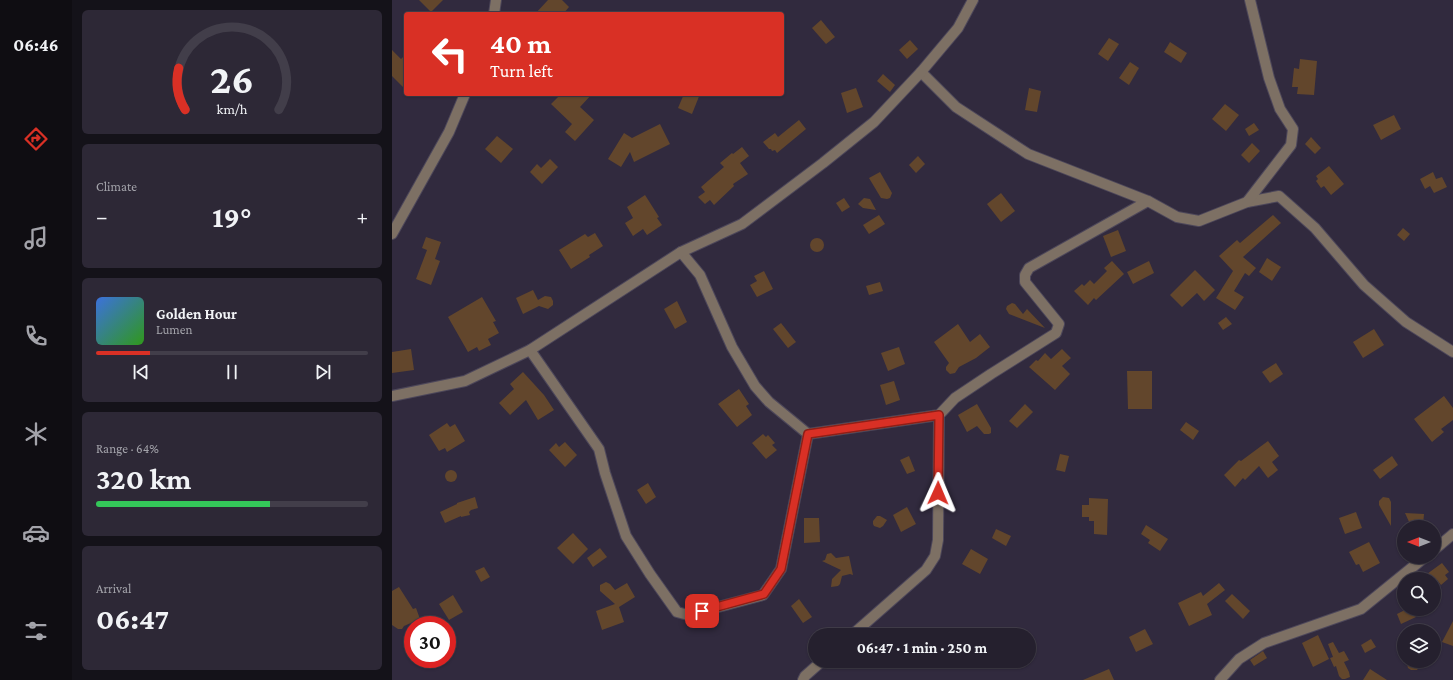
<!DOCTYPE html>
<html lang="en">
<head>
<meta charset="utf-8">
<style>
	body { margin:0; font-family:"Crimson Pro",serif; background:#2d2836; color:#f1f3f6; height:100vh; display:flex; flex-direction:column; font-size:15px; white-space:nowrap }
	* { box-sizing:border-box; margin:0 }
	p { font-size:13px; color:#a3a3aa }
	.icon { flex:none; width:22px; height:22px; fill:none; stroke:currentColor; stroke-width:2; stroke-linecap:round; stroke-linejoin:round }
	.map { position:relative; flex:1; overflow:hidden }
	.sheet { display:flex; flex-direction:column; gap:10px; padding:10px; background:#141219; width:320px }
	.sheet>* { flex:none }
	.banner { position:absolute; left:12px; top:12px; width:380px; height:84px; border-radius:4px; box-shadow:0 1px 3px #0004,0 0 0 1px #423e4a; background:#d93025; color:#fff; overflow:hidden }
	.needle { width:26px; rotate:270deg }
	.tools { position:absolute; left:1005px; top:520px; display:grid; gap:8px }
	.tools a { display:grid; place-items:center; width:44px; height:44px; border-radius:50%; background:#25202e; box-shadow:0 1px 3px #0004,0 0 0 1px #423e4a; font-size:20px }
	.speed { position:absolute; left:12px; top:616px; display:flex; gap:8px; font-size:20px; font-weight:700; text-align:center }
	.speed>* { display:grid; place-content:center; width:52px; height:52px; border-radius:50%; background:#25202e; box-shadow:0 1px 3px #0004,0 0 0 1px #423e4a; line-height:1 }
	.speed .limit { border:6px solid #d22; background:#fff; color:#111 }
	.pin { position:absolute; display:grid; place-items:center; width:34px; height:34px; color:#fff; margin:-17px; border-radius:8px; box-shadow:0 2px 6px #0006 }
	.me { position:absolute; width:44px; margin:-22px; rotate:1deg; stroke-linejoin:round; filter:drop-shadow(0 0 3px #0008) }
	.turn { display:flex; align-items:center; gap:14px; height:84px; padding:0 20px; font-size:18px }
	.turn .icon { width:52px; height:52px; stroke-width:2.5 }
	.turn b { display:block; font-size:28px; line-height:34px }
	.big { font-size:30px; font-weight:700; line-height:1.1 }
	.sheet .tile { flex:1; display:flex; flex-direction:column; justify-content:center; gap:6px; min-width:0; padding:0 14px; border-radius:6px; background:#2d2836 }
	.sheet .dial { align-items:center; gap:0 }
	.dial svg { height:104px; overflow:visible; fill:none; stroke:#423e4a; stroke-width:7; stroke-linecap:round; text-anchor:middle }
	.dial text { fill:#f1f3f6; stroke:none }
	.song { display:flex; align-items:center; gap:12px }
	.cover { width:48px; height:48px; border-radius:6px; background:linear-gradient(135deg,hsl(220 70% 55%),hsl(110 70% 35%)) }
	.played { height:4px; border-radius:2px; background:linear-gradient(90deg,#d93025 20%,#423e4a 20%) }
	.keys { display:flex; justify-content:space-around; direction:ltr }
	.heat { display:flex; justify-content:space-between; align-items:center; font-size:22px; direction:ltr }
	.charge { height:6px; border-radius:3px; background:linear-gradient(90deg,#34c759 64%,#423e4a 0) }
	.trip { position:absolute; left:416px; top:628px; width:228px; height:40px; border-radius:20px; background:#25202e; box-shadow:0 1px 3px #0004,0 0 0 1px #423e4a; font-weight:700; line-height:40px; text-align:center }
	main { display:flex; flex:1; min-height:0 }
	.dock { display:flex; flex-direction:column; width:72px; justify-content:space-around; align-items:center; background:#0f0d12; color:#a3a3aa }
	.dock .icon { width:28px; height:28px }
	.dock .active { color:#d93025 }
	.dock b { font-size:18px; color:#f1f3f6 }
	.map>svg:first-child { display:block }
	.building { fill:#62462c }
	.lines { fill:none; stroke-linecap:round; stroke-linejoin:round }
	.minor-casing { stroke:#4d475a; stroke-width:12 }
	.minor { stroke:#7d7064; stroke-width:10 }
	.route-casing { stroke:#8d1f18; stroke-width:10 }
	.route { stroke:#d93025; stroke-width:7 }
</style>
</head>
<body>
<main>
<nav class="dock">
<b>06:46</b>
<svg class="icon active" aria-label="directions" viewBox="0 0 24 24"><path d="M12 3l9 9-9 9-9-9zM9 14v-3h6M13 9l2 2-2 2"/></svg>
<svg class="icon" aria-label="music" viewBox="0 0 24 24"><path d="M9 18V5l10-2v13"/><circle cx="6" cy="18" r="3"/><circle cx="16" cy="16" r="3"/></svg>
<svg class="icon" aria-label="phone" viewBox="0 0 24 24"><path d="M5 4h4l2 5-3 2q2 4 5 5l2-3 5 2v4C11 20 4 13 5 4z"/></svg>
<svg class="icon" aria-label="climate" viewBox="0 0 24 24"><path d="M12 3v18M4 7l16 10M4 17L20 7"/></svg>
<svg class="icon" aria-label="car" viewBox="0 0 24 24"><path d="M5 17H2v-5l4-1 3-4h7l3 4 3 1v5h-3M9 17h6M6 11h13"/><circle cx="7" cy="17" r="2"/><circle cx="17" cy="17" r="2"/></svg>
<svg class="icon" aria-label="filters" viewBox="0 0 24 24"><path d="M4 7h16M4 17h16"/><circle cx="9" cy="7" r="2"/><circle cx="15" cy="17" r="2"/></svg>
</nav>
<section class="sheet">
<div class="tile dial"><svg viewBox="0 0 100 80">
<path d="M14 69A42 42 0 1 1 86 69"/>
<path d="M14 69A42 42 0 0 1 9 37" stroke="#d93025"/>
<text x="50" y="56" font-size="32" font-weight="700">26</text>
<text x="50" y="72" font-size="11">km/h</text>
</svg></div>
<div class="tile"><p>Climate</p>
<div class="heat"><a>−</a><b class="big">19°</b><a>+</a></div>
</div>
<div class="tile">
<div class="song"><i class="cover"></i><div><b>Golden Hour</b><p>Lumen</p></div></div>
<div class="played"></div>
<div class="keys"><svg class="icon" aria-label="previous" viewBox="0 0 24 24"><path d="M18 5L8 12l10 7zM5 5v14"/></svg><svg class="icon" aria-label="pause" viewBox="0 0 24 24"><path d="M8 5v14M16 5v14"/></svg><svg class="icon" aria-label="next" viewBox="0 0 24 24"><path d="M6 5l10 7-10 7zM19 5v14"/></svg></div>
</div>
<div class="tile"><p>Range · 64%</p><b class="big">320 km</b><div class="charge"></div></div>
<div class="tile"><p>Arrival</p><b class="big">06:47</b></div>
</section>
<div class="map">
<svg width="1061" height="680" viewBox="0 0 1061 680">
	<rect width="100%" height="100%" fill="#312a3e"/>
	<!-- building -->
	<g class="building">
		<path d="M27 0H51L39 12Z"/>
		<path d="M156 0H170L177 7 171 14H143Z"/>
		<path d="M429 20 443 37 434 44 420 28Z"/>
		<path d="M717 38 727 44 716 61 706 54Z"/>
		<path d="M518 40 526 49 515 59 507 50Z"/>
		<path d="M778 42 795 53 789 63 772 52Z"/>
		<path d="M0 50 9 59 14 54V90L0 76Z"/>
		<path d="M908 59 925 61 922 95 905 94 906 87H900L902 68 907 69Z"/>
		<path d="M738 62 747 68 737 85 727 78Z"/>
		<path d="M491 74 503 85 498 92 485 81Z"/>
		<path d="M464 88 471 107 455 113 449 93Z"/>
		<path d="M637 88 649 91 645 112 633 110Z"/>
		<path d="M169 94H200L188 107 202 120 183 141 173 132 180 124 159 104Z"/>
		<path d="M292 94H308L300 114 286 108Z"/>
		<path d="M833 104 847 115 834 131 820 119Z"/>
		<path d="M1002 115 1009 129 989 140 981 125Z"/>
		<path d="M407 120 414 129 385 153 383 150 380 151 379 149H377L371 142 383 133 386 137Z"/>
		<path d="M862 123 867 130 857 136 853 129Z"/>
		<path d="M268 124 278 144 242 162 238 152 229 167 216 159 232 133 240 138Z"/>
		<path d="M105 136 121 149 109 163 93 149Z"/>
		<path d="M919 137 929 148 923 154 913 144Z"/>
		<path d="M860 143 868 151 857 163 849 155Z"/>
		<path d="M350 147 357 156 348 163 356 174 341 184 342 186 322 205 318 200 313 204 306 197 313 192 309 187 332 167 328 163 340 153 341 154Z"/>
		<path d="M526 156 533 164 524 173 517 165Z"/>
		<path d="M158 159 166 167 150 184 138 172 145 164 149 168Z"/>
		<path d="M937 166 952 184 939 195 932 186 929 188 924 181 926 179 924 176Z"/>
		<path d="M488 172 500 193 498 198 495 199 489 198 477 178Z"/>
		<path d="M1041 172 1044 179 1050 177 1055 187 1042 193 1038 186 1033 189 1028 179Z"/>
		<path d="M609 193 623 211 609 222 595 204Z"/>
		<path d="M253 195 267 217 265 218 270 225 255 235 251 229 241 236 233 223 241 218 235 207Z"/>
		<path d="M452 198 458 207 450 212 444 203Z"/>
		<path d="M472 198 478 199 484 210 471 208 466 204Z"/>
		<path d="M487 215 493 224 477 234 471 225Z"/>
		<path d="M881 215 889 223 851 257 864 268 857 276 853 273 842 291 852 297 843 310 824 298 841 271 827 256 845 240 848 243Z"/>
		<path d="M1011 228 1018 234 1012 241 1005 235Z"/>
		<path d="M726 230 734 251 719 257 711 236Z"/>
		<path d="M203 233 211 246 197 255 198 257 179 269 167 250 193 234 196 237Z"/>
		<path d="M34 237 49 242 43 259 48 261 39 285 24 279 35 250 30 248Z"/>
		<circle cx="425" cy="245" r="7"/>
		<path d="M875 258 889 267 880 281 867 272Z"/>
		<path d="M720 261 732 274 704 300 702 298 696 305 682 291 690 284 692 286 698 280 702 284 715 271 712 268Z"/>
		<path d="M757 261 762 273 741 284 735 272Z"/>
		<path d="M803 270 823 290 812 301 805 293 790 307 778 295Z"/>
		<path d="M372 271 381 289 365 297 358 285 365 281 362 276Z"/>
		<path d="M488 282 491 291 477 295 474 286Z"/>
		<path d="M141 290 146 300 153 296 159 297 161 301V305L156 309 147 306 131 314 124 298Z"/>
		<path d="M90 297 104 321 101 322 107 333 96 339 99 345 87 351 85 347 76 352 56 317Z"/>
		<path d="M285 301 295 322 283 329 272 309Z"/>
		<path d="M620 303 623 304 631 314 635 309 653 328 617 314 614 309 615 306Z"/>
		<path d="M834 317 840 324 831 330 826 323Z"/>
		<path d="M389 323 404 342 396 348 381 329Z"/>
		<path d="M566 324 578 342 588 334 598 347 584 358 567 367 563 373 558 374 554 370V367L557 363 542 342Z"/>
		<path d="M982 329 992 345 971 358 961 342Z"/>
		<path d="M507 347 513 364 496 371 489 353Z"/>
		<path d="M19 349 22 370 0 373V352Z"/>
		<path d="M670 349 679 358 670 366 678 374 663 390 637 367 644 360 646 361 653 353 659 359Z"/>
		<path d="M884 363 891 374 878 383 870 372Z"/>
		<path d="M735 371H760V409H736Z"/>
		<path d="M131 372 152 395 162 410 146 420 134 400 118 415 107 403 122 389 118 384Z"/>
		<path d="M502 381 508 400 494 405 488 385Z"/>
		<path d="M347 389 357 404 354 406 360 415 345 427 326 404Z"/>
		<path d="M1052 396 1061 408V420L1049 429 1052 432 1040 442 1022 419Z"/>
		<path d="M585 404 599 428V433L597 434H592L585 426 575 432 566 415Z"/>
		<path d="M633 404 641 412 625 428 617 421Z"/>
		<path d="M794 422 807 431 801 440 788 430Z"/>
		<path d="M55 423 58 427 63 424 73 441 55 452 53 448 47 451 37 435Z"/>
		<path d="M371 434 374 437 376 435 383 443 380 445 385 450 374 459 360 443Z"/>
		<path d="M876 441 887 456 880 462 886 470 876 478 867 466 853 480 851 478 843 487 832 475 847 460 849 461Z"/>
		<path d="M173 442 185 455 173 467 157 450 164 443 167 447Z"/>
		<path d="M668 454 677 456 673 472 664 470Z"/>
		<path d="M517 456 523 471 515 474 508 460Z"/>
		<path d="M1000 456 1006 465 988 479 981 470Z"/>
		<circle cx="59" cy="476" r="6"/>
		<path d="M256 483 264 497 254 504 245 490Z"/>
		<path d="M83 497 86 508 79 510 77 512 78 515 69 517V516L53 523 48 512 65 504V503Z"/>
		<path d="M991 497 997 498 999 502V526L987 505V501Z"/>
		<path d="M697 498 716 499 715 535 702 534V521H697V517H690V505H697Z"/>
		<path d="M515 507 524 524 509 532 501 515Z"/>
		<path d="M964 512 970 528 953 534 947 518Z"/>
		<path d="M1013 513 1032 514 1031 525 1018 524Z"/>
		<path d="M485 516H488L495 520 491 526 488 528 482 526 481 524V521Z"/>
		<path d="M412 518H427L428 542 412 543Z"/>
		<path d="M754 525 776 539 768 551 756 543 758 540 749 534Z"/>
		<path d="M604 529 619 536 614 546 600 538Z"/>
		<path d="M181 533 196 549 181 564 165 548Z"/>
		<path d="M977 542 988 563 971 572 967 564 964 565 957 552Z"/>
		<path d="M208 548 215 557 201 567 195 558Z"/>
		<path d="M579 549 596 559 588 574 570 564Z"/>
		<path d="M439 553 444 558 457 556 461 575 458 574 450 576 448 584 446 586 439 587 440 579 449 570 430 561 433 560 435 554Z"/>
		<path d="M1050 563 1057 572 1053 575 1056 579 1049 585 1045 580 1042 582V579H1039L1035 574Z"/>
		<path d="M92 567 98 577 89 582 83 571Z"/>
		<path d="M214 582 218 584 223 590 235 583 243 597 227 607 232 622 210 630 204 611 223 604 208 591V585Z"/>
		<path d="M827 583 833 590 815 604 820 615 797 626 786 603 809 592 811 596Z"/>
		<path d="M7 587 21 609 24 608 28 619 12 626 10 629H6L0 625V591Z"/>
		<path d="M840 594 858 611 851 619 833 601Z"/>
		<path d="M61 595 71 612 57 620 47 604Z"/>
		<path d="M407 599 420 617 411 623 399 606Z"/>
		<path d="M1015 609H1018L1024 617 1009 624 1005 614Z"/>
		<path d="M1061 621V646L1050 642Z"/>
		<path d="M753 629 761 644 744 652 737 637Z"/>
		<path d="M926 635 937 659 921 667 910 643Z"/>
		<path d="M979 639 984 647 973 653 969 645Z"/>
		<path d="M941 642 947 653 952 651 957 660 952 662 957 672 958 677 953 679H950L947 676 944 666 942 667 938 658 941 657 936 644Z"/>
		<path d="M871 651 875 658 862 666 858 660Z"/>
		<path d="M1014 661H1029L1027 667 1025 670H1019L1016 668Z"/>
		<path d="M717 669 722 680H691Z"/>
		<path d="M978 669 995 680H971Z"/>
	</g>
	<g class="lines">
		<defs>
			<g id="minor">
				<path d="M102 14 104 0"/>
				<path d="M529 72 564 107 636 154 756 201 785 217 807 221 855 202 887 196 923 228 972 285 1014 322 1061 352"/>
				<path d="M855 202 899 145 901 129 888 109 877 78 858 0"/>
				<path d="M0 234 57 132 73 94"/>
				<path d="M289 252 308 275 340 347 363 386 377 402 416 434 547 415 563 398 599 374 664 333 667 324 633 282V275L637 268 756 201"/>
				<path d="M138 350 207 449 213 473 234 536 258 574 285 612 296 615 371 595 389 569 416 434"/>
				<path d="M0 396 73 381 138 350 289 252 350 224 431 163 482 122 529 72 566 28 581 0"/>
				<path d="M1042 550 1061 534"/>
				<path d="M460 635 534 570 543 556 546 540 547 415"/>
				<path d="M411 680 413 676 430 661"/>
				<path d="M828 680 847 659 872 643 969 609 1033 557"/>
			</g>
		</defs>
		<!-- minor casing -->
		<use href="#minor" class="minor-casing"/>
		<!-- minor -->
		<use href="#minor" class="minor"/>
	</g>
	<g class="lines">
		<defs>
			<path id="route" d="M310 611 372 594 389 569 416 434 547 415 546 493"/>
		</defs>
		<!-- route casing -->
		<use href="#route" class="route-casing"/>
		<!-- route -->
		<use href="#route" class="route"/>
	</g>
</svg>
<div class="tools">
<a><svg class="needle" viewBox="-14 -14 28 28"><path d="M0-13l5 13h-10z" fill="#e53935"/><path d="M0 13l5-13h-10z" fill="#a3a3aa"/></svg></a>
<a><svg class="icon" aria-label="search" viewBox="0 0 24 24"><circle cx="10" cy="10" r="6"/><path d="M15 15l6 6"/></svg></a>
<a><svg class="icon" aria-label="layers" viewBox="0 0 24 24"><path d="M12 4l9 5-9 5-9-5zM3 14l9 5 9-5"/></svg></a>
</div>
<div class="speed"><div class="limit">30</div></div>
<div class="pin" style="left:310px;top:611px;background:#d93025"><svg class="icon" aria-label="arrive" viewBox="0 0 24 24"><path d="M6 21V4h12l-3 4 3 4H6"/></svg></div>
<svg class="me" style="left:546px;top:493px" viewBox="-20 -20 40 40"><path d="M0-17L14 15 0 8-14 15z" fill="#d93025" stroke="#fff" stroke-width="4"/></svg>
<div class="trip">06:47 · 1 min · 250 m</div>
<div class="banner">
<div class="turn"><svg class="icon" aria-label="left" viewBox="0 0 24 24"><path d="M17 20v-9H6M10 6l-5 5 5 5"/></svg><div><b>40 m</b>Turn left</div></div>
</div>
</div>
</main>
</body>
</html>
